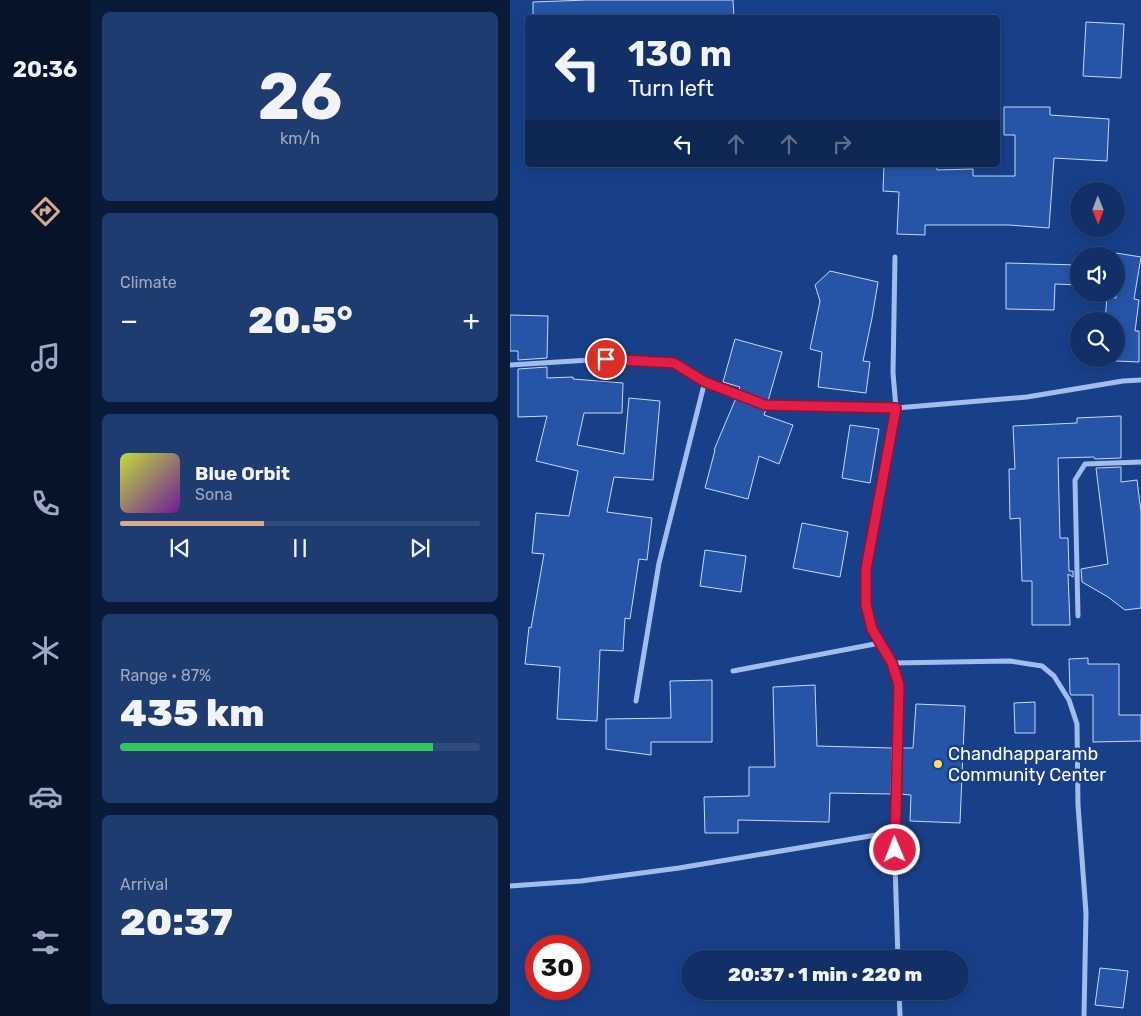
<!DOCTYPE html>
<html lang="en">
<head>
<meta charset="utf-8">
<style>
	body { margin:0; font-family:Rubik,sans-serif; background:#1f3c70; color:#f1f3f6; height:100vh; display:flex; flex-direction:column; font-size:19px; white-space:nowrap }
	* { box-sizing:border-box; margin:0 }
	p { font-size:16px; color:#9ca9c0 }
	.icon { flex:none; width:28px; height:28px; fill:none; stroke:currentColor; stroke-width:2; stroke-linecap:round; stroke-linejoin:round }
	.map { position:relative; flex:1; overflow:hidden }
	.panel { display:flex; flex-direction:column; gap:12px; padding:12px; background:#0a1a39; width:420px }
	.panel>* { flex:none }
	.banner { position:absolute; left:15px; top:15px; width:475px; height:152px; border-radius:5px; box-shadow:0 2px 12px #0003,0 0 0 1px #314b7b; background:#123067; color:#f1f3f6; overflow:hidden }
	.needle { width:32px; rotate:179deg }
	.controls { position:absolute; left:560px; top:182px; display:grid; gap:10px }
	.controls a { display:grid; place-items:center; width:55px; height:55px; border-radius:50%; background:#123067; box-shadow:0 2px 12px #0003,0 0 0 1px #314b7b; font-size:25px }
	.speed { position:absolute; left:15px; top:935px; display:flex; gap:10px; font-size:25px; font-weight:700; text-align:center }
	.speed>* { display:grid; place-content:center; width:65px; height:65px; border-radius:50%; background:#123067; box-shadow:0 2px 12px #0003,0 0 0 1px #314b7b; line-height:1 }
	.speed .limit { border:8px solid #d22; background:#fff; color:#111 }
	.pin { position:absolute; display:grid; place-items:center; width:42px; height:42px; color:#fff; margin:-21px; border:2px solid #fff; border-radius:50%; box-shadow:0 1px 5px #0007 }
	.me { position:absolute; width:55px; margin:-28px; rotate:359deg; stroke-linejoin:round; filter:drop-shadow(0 0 4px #0008) }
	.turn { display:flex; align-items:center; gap:18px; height:105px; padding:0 20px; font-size:22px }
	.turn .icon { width:65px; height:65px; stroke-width:2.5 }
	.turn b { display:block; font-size:35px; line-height:42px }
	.lanes { display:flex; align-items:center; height:48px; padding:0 20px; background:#0003; justify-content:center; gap:25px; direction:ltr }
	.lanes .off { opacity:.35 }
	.big { font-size:38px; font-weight:800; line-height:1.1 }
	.panel .widget { flex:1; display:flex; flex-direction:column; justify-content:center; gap:8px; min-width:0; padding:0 18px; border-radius:8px; background:#1f3c70 }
	.panel .dial { align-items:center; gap:0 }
	.dial b { font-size:65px; line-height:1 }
	.song { display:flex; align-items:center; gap:15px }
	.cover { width:60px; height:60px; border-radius:8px; background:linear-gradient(135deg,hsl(70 70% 55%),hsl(280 70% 35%)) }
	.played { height:5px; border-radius:2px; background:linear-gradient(90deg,#d6ab8b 40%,#314b7b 40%) }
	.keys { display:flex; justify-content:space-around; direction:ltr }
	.heat { display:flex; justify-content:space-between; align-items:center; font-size:28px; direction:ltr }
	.charge { height:8px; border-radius:4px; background:linear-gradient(90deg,#34c759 87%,#314b7b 0) }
	.trip { position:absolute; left:171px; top:950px; width:288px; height:50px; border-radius:25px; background:#123067; box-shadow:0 2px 12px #0003,0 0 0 1px #314b7b; font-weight:800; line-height:50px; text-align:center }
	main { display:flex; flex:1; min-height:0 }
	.dock { display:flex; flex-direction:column; width:90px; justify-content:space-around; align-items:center; background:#071329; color:#9ca9c0 }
	.dock .icon { width:35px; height:35px }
	.dock .on { color:#d6ab8b }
	.dock b { font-size:22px; color:#f1f3f6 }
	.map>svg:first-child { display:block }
	.building { fill:#2655a7; stroke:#c5d9fa }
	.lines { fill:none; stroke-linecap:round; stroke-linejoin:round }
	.street { stroke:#a0bdee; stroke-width:5 }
	.route-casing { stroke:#92132f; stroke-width:12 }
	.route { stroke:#e11d48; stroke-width:9 }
	.poi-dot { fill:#ffdd5c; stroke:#184089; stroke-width:2 }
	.labels { text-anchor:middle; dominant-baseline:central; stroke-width:5; stroke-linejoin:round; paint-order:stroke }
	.poi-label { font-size:18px; fill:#fff; stroke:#184089; text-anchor:start }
</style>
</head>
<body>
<main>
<nav class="dock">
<b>20:36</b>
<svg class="icon on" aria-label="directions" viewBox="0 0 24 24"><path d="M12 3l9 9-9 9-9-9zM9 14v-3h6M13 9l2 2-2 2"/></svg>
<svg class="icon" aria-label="music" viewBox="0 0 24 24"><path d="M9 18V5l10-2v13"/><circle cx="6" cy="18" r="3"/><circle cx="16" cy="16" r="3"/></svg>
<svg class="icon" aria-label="phone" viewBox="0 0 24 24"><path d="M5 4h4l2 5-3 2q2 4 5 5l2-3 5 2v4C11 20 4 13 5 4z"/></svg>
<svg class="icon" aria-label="climate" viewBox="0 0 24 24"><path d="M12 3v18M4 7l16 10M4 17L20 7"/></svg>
<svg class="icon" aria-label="car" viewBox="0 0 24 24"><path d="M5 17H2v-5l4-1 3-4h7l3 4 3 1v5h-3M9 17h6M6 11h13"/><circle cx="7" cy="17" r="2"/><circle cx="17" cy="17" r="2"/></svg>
<svg class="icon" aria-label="filters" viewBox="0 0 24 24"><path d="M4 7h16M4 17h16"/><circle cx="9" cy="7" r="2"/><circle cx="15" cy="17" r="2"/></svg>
</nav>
<section class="panel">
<div class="widget dial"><b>26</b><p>km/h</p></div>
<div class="widget"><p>Climate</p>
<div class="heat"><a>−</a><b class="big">20.5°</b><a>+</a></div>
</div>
<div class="widget">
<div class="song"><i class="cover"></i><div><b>Blue Orbit</b><p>Sona</p></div></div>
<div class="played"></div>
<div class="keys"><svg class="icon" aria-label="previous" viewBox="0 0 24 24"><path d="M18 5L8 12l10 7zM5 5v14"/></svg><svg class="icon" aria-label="pause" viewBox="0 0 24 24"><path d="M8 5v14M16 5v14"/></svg><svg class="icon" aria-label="next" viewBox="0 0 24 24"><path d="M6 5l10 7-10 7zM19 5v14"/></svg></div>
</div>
<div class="widget"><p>Range · 87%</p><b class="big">435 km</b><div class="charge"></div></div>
<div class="widget"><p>Arrival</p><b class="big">20:37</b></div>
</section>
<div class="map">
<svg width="631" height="1016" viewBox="0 0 631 1016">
	<rect width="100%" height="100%" fill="#184089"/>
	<!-- building -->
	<g class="building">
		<path d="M77 0H223L224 18H23V2Z"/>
		<path d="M576 22 614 24 611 78 573 76Z"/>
		<path d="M494 107H540V115L599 119 597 161 544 158 539 228 499 225H415V235L387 234 389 192 373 191 374 165 427 167V170L463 169V176H505V135H494Z"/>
		<path d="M606 253 631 257 624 299 629 300 625 331H629V362L606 361V321H595L597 297 606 298Z"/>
		<path d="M496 263 569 265V285L545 284 544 310 496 309Z"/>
		<path d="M320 271 368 282 362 318 353 361 360 362 356 393 308 387 312 352 300 349 310 301 305 285Z"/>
		<path d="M0 315 38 316 37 358 8 360V351H0Z"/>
		<path d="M225 339 272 352 258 401 229 390 230 387 213 382Z"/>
		<path d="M37 367V378L63 377V379L113 383 112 413H74L67 445 114 454 119 398 150 401 143 480 104 477 97 512 142 518 137 560 129 559 120 619 115 618 113 651 90 650 87 721 47 719 50 667 15 664 19 627 21 628 34 554 22 553 26 513 59 516 68 471 26 461 37 416 8 417V369Z"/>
		<path d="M226 398 256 409 254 415 283 425 269 464 249 456 238 499 195 488 205 450H204Z"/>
		<path d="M611 416V458L585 459 584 457 548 458 550 538H558L559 571H563V577L558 574 560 625H522V581H512L510 518 500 519 499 469H505L503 426 567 423V418Z"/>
		<path d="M340 425 369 429 360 483 332 478Z"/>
		<path d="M611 467V482L627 480 631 512V608L615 610 598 597 572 582 571 569 598 564 586 468Z"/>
		<path d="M292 523 338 532 330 577 283 568Z"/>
		<path d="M195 550 236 556 231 592 190 586Z"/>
		<path d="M578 658V664H609V715H631V741L583 742V695H561L560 693 559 659Z"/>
		<path d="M202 680V742H141V755L96 749V719L161 718 160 681Z"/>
		<path d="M305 685 307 746 382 748 381 794 320 793 319 822 228 820V833H195L194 797 239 796V767H265L263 687Z"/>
		<path d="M525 702V733H505L504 703Z"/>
		<path d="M406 704 455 706 450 823 400 821 401 795 390 794 391 748H403Z"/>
		<path d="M590 968 618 971 613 1008 585 1005Z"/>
	</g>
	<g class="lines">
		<!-- street -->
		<g class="street">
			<path d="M0 365 96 359 164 363 195 381 255 405 386 408 383 373 385 257"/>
			<path d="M568 616 565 480 575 464 631 462"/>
			<path d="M382 663 500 661 532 666 544 676 559 700 567 724 568 805 576 913 574 1016"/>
			<path d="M223 671 370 643"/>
			<path d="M126 701 149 563 195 381"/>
			<path d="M0 886 71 881 169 868 384 832"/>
			<path d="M388 959 384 832 389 685C384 656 359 635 356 605 352 573 362 541 368 510 375 476 380 442 386 408L517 397 613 381 631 380"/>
			<path d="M389 991 390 1016"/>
		</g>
	</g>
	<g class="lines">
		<defs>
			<path id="route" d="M96 359 164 363 195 382 255 405 386 408 356 569V605L362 629 382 663 389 685 385 850"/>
		</defs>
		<!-- route casing -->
		<use href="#route" class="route-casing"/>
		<!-- route -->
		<use href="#route" class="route"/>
	</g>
	<!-- markers -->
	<circle class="poi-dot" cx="428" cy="764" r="5"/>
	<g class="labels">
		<!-- poi labels -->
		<g class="poi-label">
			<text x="438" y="754">Chandhapparamb<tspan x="438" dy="21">Community Center</tspan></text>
		</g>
	</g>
</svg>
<div class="controls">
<a><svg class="needle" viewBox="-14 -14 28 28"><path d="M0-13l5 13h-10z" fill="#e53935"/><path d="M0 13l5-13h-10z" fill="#9ca9c0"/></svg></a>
<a><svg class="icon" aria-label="sound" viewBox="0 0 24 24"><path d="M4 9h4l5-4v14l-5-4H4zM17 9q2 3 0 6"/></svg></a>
<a><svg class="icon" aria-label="search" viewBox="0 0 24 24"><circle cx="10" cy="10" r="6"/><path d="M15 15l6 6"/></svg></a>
</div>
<div class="speed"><div class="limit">30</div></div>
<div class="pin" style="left:96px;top:359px;background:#d93025"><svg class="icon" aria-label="arrive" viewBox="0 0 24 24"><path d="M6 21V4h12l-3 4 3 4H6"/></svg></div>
<svg class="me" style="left:385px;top:850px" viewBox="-20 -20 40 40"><circle r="17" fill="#e11d48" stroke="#fff" stroke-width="3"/><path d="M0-11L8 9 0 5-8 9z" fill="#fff"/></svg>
<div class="trip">20:37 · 1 min · 220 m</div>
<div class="banner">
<div class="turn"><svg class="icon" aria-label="left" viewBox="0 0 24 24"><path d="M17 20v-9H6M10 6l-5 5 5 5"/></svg><div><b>130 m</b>Turn left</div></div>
<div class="lanes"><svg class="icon" aria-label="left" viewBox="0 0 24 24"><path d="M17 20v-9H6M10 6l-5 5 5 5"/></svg><svg class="icon off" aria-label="ahead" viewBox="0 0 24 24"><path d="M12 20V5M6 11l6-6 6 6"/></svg><svg class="icon off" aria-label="ahead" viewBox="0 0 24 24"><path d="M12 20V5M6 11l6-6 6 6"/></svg><svg class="icon off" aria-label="right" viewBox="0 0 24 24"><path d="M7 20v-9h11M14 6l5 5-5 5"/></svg></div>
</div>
</div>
</main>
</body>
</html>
